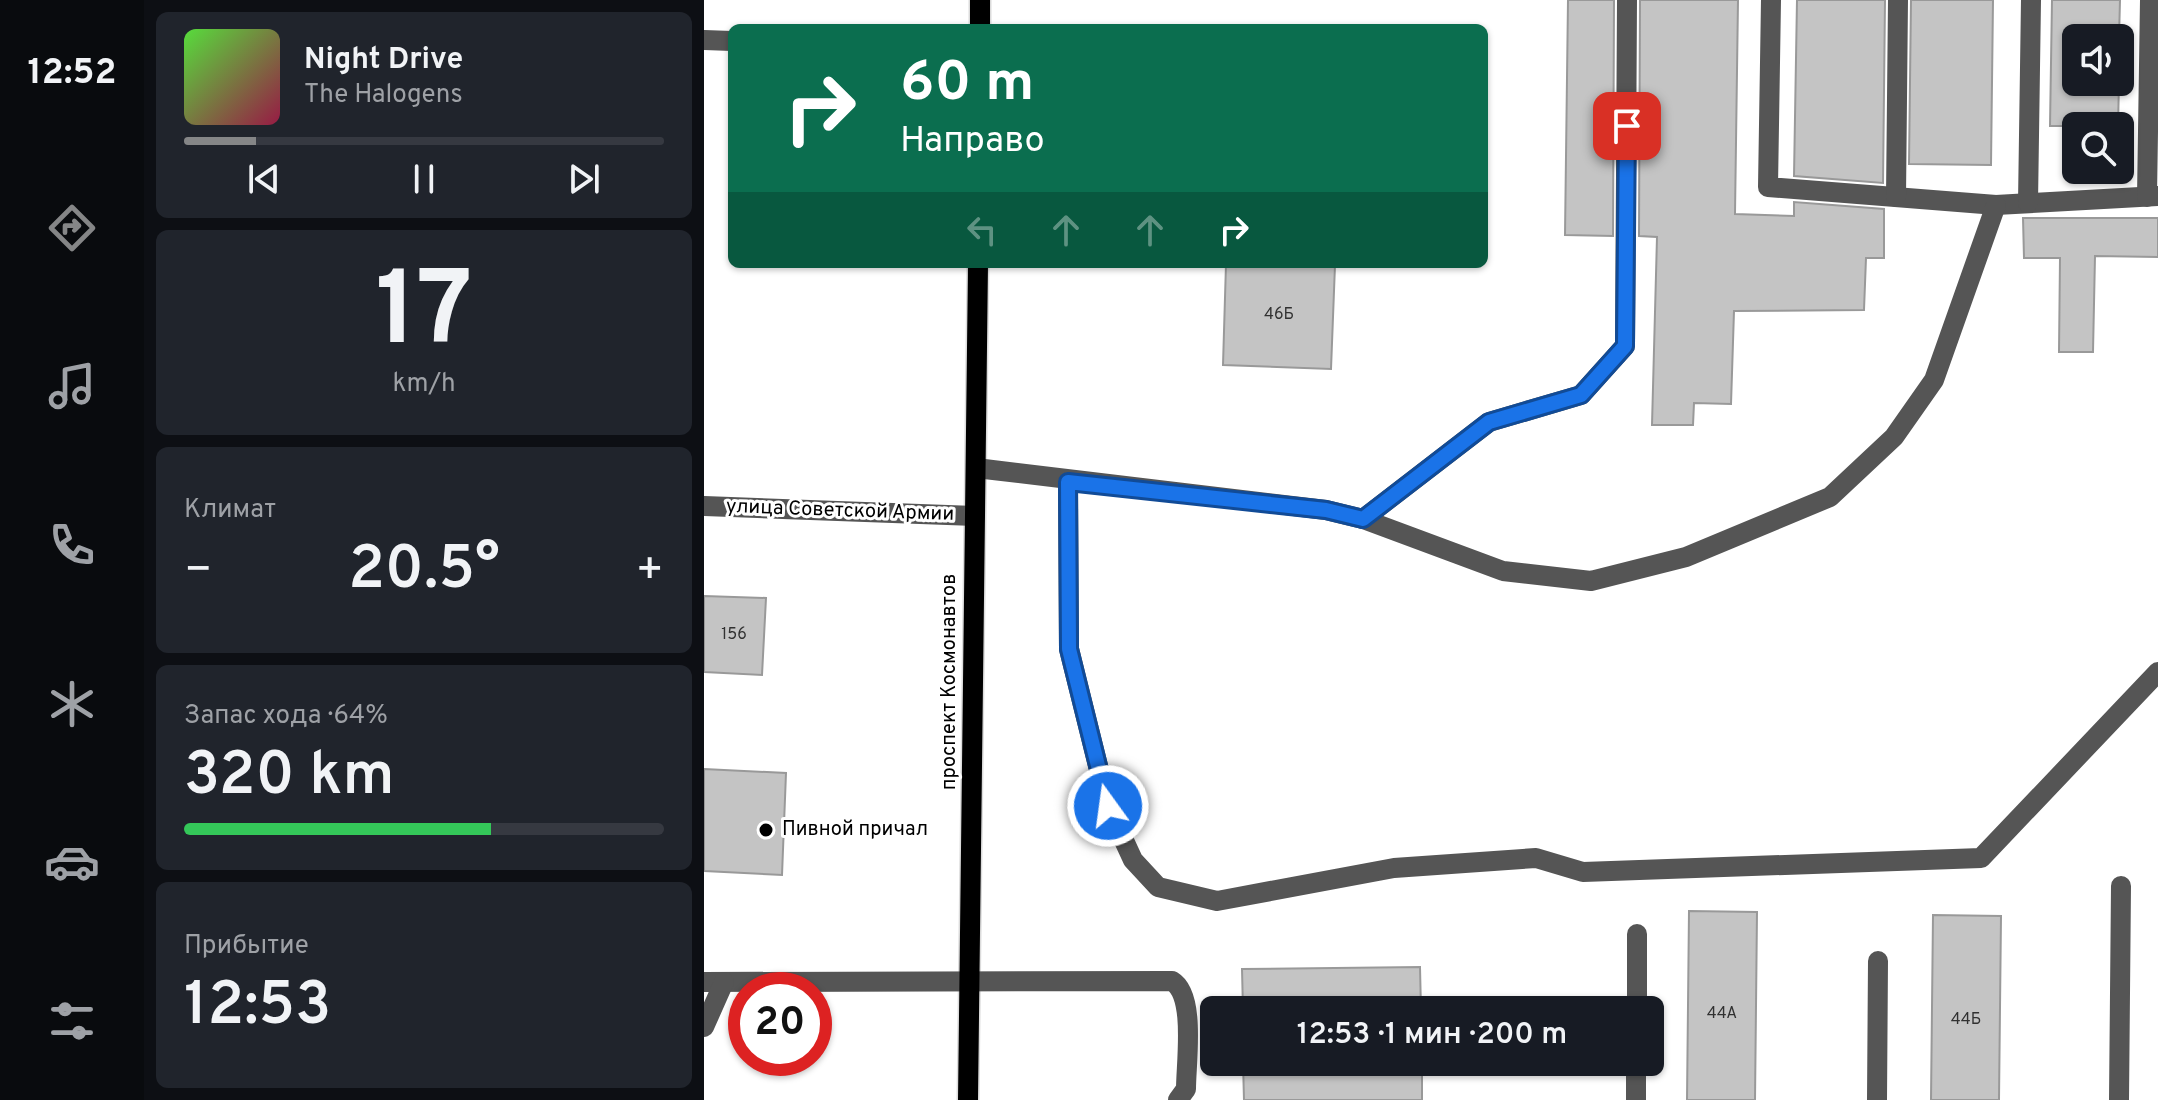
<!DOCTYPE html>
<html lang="ru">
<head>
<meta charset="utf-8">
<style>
	body { margin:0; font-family:Overpass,sans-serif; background:#20242c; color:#f1f3f6; height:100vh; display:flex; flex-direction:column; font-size:30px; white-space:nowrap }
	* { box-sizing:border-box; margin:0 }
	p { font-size:26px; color:#9ea1a6 }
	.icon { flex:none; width:44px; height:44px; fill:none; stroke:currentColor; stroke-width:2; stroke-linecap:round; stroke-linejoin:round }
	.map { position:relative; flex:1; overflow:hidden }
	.sheet { display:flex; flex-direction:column; gap:12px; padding:12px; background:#0d0f14; width:560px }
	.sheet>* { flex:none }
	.guide { position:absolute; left:24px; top:24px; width:760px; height:244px; border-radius:12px; box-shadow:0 2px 6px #0004; background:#0b6e4f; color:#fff; overflow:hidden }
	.tools { position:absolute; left:1358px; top:24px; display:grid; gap:16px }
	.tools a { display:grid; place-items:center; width:72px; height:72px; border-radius:12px; background:#171b24; box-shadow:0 2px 6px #0004; font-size:40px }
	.speed { position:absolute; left:24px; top:972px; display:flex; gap:16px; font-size:40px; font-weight:700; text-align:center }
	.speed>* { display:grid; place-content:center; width:104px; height:104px; border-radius:50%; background:#171b24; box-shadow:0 2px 6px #0004; line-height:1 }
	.speed .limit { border:12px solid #d22; background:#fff; color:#111 }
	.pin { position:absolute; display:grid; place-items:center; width:68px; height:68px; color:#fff; margin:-34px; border-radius:16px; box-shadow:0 4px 12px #0006 }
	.me { position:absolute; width:88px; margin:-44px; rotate:346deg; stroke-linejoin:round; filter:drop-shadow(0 0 6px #0008) }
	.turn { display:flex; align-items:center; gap:28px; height:168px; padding:0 40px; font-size:36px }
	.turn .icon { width:104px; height:104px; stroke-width:2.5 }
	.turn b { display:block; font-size:56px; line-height:68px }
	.lanes { display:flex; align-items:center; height:76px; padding:0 40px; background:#0003; justify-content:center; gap:40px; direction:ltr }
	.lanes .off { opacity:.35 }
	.big { font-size:60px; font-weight:600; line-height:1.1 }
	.sheet .tile { flex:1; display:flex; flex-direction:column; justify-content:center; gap:12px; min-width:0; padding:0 28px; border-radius:12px; background:#20242c }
	.sheet .dial { align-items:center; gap:0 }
	.dial b { font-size:104px; line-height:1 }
	.song { display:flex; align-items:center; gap:24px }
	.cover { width:96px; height:96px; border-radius:12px; background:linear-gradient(135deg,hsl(110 70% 55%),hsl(340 70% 35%)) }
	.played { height:8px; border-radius:4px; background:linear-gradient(90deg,#858687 15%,#363941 15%) }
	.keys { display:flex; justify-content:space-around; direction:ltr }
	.heat { display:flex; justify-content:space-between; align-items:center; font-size:44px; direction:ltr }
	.charge { height:12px; border-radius:6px; background:linear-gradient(90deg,#34c759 64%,#363941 0) }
	.trip { position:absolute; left:496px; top:996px; width:464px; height:80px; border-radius:12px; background:#171b24; box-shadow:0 2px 6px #0004; font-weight:600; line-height:80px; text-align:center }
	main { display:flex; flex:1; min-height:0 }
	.dock { display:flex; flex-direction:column; width:144px; justify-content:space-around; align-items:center; background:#090b0e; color:#9ea1a6 }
	.dock .icon { width:56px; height:56px }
	.dock .selected { color:#858687 }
	.dock b { font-size:36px; color:#f1f3f6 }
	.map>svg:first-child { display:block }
	.building { fill:#c4c4c4; stroke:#999; stroke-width:2 }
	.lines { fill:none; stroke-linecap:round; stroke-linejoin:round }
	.major-casing { stroke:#dbdbdb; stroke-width:23 }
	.minor { stroke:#555; stroke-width:20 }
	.major { stroke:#000; stroke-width:20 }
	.route-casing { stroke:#114b97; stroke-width:20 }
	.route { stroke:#1a73e8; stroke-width:14 }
	.poi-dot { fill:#000; stroke:#fff; stroke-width:3 }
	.labels { text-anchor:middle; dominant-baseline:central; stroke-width:6; stroke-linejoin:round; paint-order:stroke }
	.number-label { font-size:16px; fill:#313131 }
	.street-label { font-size:20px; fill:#000; stroke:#fff }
	.poi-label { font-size:20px; fill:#000; stroke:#fff; text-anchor:start }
</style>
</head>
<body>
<main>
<nav class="dock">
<b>12:52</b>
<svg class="icon selected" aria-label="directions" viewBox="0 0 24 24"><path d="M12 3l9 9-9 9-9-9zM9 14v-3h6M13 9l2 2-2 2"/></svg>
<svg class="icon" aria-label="music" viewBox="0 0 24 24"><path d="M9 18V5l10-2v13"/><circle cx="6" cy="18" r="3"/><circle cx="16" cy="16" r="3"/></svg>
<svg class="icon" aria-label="phone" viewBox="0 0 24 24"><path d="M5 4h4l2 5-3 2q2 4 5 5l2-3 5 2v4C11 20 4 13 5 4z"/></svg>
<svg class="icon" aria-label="climate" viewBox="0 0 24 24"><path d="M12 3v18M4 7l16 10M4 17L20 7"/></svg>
<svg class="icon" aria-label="car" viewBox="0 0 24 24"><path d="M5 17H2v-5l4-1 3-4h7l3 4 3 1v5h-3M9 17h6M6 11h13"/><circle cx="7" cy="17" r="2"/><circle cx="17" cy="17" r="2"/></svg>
<svg class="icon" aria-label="filters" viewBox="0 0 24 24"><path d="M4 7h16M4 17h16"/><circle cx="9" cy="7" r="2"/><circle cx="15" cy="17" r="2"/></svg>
</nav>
<section class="sheet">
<div class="tile">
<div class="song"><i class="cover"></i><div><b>Night Drive</b><p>The Halogens</p></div></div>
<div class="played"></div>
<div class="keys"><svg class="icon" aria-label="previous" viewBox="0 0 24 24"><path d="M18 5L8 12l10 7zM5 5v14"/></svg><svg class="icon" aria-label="pause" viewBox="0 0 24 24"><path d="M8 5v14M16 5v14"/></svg><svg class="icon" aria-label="next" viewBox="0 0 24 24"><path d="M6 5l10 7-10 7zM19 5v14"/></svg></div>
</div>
<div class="tile dial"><b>17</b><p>km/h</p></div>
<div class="tile"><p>Климат</p>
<div class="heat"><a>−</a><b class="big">20.5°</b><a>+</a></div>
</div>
<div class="tile"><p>Запас хода · 64%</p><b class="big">320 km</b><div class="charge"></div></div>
<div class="tile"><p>Прибытие</p><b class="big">12:53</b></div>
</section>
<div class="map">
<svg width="1454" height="1100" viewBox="0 0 1454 1100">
	<rect width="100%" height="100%" fill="#fff"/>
	<!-- building -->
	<g class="building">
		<path d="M864 0H910L909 236 861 235Z"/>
		<path d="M936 0H1034L1031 214 1090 216V202L1180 209V258H1162L1160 310 1030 311 1027 404 990 403 989 425H948L953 237 935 236Z"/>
		<path d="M1093 0H1181L1179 183 1090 176Z"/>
		<path d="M1207 0H1289L1287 165 1205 164Z"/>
		<path d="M1348 0H1416L1415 38H1372V82H1415L1414 126H1346Z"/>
		<path d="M1319 218H1454V257L1391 256 1389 352H1355L1356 258H1320Z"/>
		<path d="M522 264 631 265 627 369 519 365Z"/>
		<path d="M0 596 62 598 58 675 0 672Z"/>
		<path d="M0 769 82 773 78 875 0 871Z"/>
		<path d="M985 911 1053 912 1051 1100H983Z"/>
		<path d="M1229 915 1297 916 1295 1100H1227Z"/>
		<path d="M716 967 717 1010H539L538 969Z"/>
		<path d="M539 1062H718V1100H540Z"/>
	</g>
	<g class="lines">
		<defs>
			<g id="major">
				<path d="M276 28V0"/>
				<path d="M264 1100 274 264"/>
			</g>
		</defs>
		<!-- major casing -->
		<use href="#major" class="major-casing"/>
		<!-- minor -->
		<g class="minor">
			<path d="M1067 0 1064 187 1292 205 1454 196"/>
			<path d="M0 40 28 41"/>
			<path d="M1192 197 1194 0"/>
			<path d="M1443 197 1446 0"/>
			<path d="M1324 203 1327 0"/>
			<path d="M272 468 622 510 659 519 799 571 887 581 982 557 1126 497 1190 437 1230 380 1292 205"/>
			<path d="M364 482 365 649 404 806 429 860 454 887 513 901 690 868 832 858 879 872 1277 858 1454 672"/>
			<path d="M0 506 271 516"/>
			<path d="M659 519 785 422 877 395 921 346 923 0"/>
			<path d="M0 982 468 981C492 995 482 1062 482 1089L474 1100"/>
			<path d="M933 1010V934"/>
			<path d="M0 1027 20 982"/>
			<path d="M932 1100V1062"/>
			<path d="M1173 1100 1174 961"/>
			<path d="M1415 1100 1417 886"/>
		</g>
		<!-- major -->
		<use href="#major" class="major"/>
	</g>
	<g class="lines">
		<defs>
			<path id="route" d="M404 806 365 649 364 482 622 510 659 519 785 422 877 395 921 346 923 126"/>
		</defs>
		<!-- route casing -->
		<use href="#route" class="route-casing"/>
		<!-- route -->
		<use href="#route" class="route"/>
	</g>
	<!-- markers -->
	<circle class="poi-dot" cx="62" cy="830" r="8"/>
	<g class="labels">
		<!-- number labels -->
		<g class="number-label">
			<text x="575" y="315">46Б</text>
			<text x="30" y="635">156</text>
			<text x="1018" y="1014">44А</text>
			<text x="1262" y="1020">44Б</text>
		</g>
		<!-- street labels -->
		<g class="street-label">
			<text transform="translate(136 511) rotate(2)">улица Советской Армии</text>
			<text transform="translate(246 682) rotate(-90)">проспект Космонавтов</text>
		</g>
		<!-- poi labels -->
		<g class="poi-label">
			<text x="78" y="830">Пивной причал</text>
		</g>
	</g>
</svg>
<div class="tools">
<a><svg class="icon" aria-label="sound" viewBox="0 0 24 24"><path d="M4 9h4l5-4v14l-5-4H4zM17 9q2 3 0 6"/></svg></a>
<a><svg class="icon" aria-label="search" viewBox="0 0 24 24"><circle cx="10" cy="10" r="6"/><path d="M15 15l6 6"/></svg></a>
</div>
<div class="speed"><div class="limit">20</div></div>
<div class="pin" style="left:923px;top:126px;background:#d93025"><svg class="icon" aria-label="arrive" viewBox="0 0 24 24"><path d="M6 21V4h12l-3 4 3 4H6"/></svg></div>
<svg class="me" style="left:404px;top:806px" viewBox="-20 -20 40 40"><circle r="17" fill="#1a73e8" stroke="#fff" stroke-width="3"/><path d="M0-11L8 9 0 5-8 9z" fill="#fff"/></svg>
<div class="trip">12:53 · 1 мин · 200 m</div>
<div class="guide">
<div class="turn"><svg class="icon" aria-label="right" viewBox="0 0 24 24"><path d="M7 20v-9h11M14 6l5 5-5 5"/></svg><div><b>60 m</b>Направо</div></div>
<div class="lanes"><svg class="icon off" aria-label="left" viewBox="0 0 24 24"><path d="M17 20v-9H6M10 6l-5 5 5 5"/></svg><svg class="icon off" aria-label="ahead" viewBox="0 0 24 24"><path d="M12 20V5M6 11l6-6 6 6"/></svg><svg class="icon off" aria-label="ahead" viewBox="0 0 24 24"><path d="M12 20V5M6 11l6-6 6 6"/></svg><svg class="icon" aria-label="right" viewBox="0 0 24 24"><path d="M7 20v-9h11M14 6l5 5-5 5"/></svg></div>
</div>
</div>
</main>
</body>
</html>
